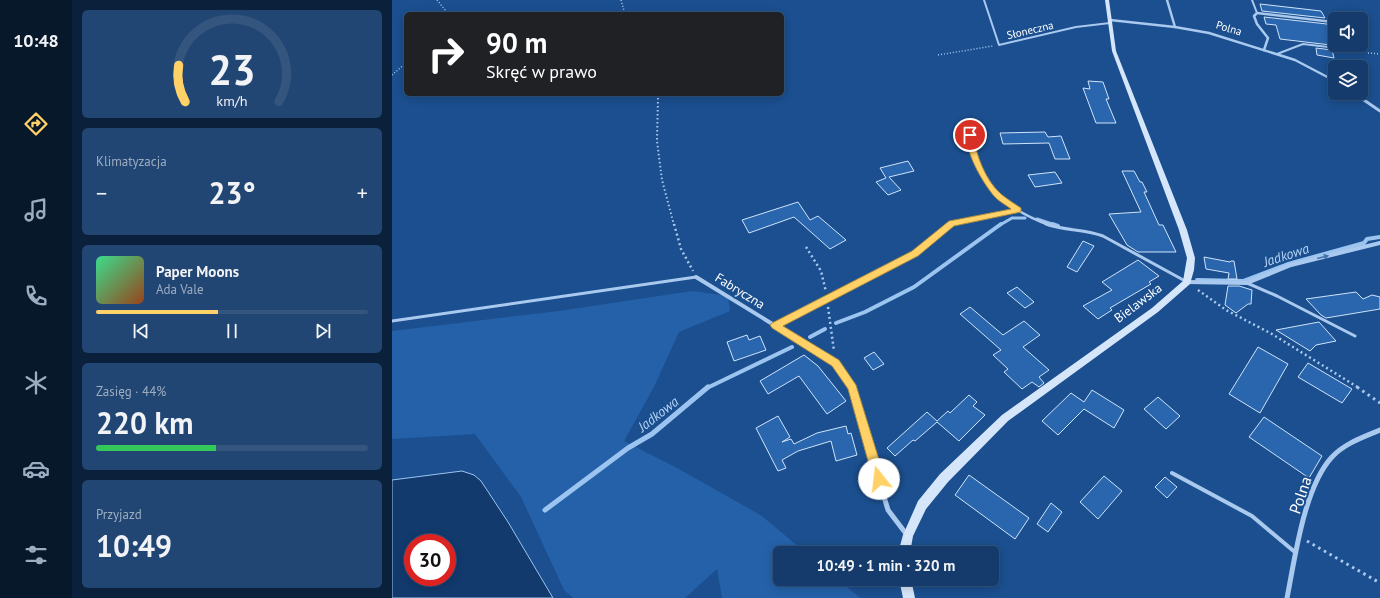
<!DOCTYPE html>
<html lang="pl">
<head>
<meta charset="utf-8">
<style>
	body { margin:0; font-family:"PT Sans",sans-serif; background:#214673; color:#f1f3f6; height:100vh; display:flex; flex-direction:column; font-size:15px; white-space:nowrap }
	* { box-sizing:border-box; margin:0 }
	p { font-size:13px; color:#9dadc1 }
	.icon { flex:none; width:22px; height:22px; fill:none; stroke:currentColor; stroke-width:2; stroke-linecap:round; stroke-linejoin:round }
	.map { position:relative; flex:1; overflow:hidden }
	.details { display:flex; flex-direction:column; gap:10px; padding:10px; background:#0b203b; width:320px }
	.details>* { flex:none }
	.top-card { position:absolute; left:12px; top:12px; width:380px; height:84px; border-radius:6px; box-shadow:0 2px 10px #0003,0 0 0 1px #33557e; background:#202124; color:#fff; overflow:hidden }
	.controls { position:absolute; left:936px; top:12px; display:grid; gap:8px }
	.controls a { display:grid; place-items:center; width:40px; height:40px; border-radius:6px; background:#143b6b; box-shadow:0 2px 10px #0003,0 0 0 1px #33557e; font-size:20px }
	.speed { position:absolute; left:12px; top:534px; display:flex; gap:8px; font-size:20px; font-weight:700; text-align:center }
	.speed>* { display:grid; place-content:center; width:52px; height:52px; border-radius:50%; background:#143b6b; box-shadow:0 2px 10px #0003,0 0 0 1px #33557e; line-height:1 }
	.speed .limit { border:6px solid #d22; background:#fff; color:#111 }
	.pin { position:absolute; display:grid; place-items:center; width:34px; height:34px; color:#fff; margin:-17px; border:2px solid #fff; border-radius:50%; box-shadow:0 1px 4px #0007 }
	.me { position:absolute; width:44px; margin:-22px; rotate:344deg; stroke-linejoin:round; filter:drop-shadow(0 0 3px #0008) }
	.turn { display:flex; align-items:center; gap:14px; height:84px; padding:0 16px; font-size:18px }
	.turn .icon { width:52px; height:52px; stroke-width:2.5 }
	.turn b { display:block; font-size:28px; line-height:34px }
	.big { font-size:30px; font-weight:800; line-height:1.1 }
	.details .tile { flex:1; display:flex; flex-direction:column; justify-content:center; gap:6px; min-width:0; padding:0 14px; border-radius:6px; background:#214673 }
	.details .dial { align-items:center; gap:0 }
	.dial svg { height:104px; overflow:visible; fill:none; stroke:#33557e; stroke-width:7; stroke-linecap:round; text-anchor:middle }
	.dial text { fill:#f1f3f6; stroke:none }
	.song { display:flex; align-items:center; gap:12px }
	.cover { width:48px; height:48px; border-radius:6px; background:linear-gradient(135deg,hsl(150 70% 55%),hsl(20 70% 35%)) }
	.played { height:4px; border-radius:2px; background:linear-gradient(90deg,#ffd166 45%,#33557e 45%) }
	.keys { display:flex; justify-content:space-around; direction:ltr }
	.heat { display:flex; justify-content:space-between; align-items:center; font-size:22px; direction:ltr }
	.charge { height:6px; border-radius:3px; background:linear-gradient(90deg,#34c759 44%,#33557e 0) }
	.trip { position:absolute; left:381px; top:546px; width:226px; height:40px; border-radius:6px; background:#143b6b; box-shadow:0 2px 10px #0003,0 0 0 1px #33557e; font-weight:800; line-height:40px; text-align:center }
	main { display:flex; flex:1; min-height:0 }
	.tabs { display:flex; flex-direction:column; width:72px; justify-content:space-around; align-items:center; background:#08182b; color:#9dadc1 }
	.tabs .icon { width:28px; height:28px }
	.tabs .current { color:#ffd166 }
	.tabs b { font-size:18px; color:#f1f3f6 }
	.map>svg:first-child { display:block }
	.green { fill:#2461a8 }
	.water { fill:#123a6d; stroke:#9cc4f0; fill-rule:evenodd }
	.lines { fill:none; stroke-linecap:round; stroke-linejoin:round }
	.stream-far2 { stroke:#9cc4f0; stroke-width:3 }
	.stream-far1 { stroke:#9cc4f0; stroke-width:4 }
	.stream { stroke:#9cc4f0; stroke-width:5 }
	.building { fill:#2a66ad; stroke:#cfe3fa }
	.path-far3 { stroke:#a9c9ee; stroke-width:1.5; stroke-dasharray:1 2; stroke-linecap:butt }
	.path-far2 { stroke:#a9c9ee; stroke-width:2; stroke-dasharray:1.5 2.5; stroke-linecap:butt }
	.path-far1 { stroke:#a9c9ee; stroke-width:2.5; stroke-dasharray:2 3; stroke-linecap:butt }
	.path { stroke:#a9c9ee; stroke-width:3; stroke-dasharray:2.5 4; stroke-linecap:butt }
	.lane-far3 { stroke:#a9c9ee; stroke-width:2 }
	.lane-far2 { stroke:#a9c9ee; stroke-width:2.5 }
	.lane-far1 { stroke:#a9c9ee; stroke-width:3 }
	.lane { stroke:#a9c9ee; stroke-width:4 }
	.street-far3 { stroke:#a9c9ee; stroke-width:2.5 }
	.street-far2 { stroke:#a9c9ee; stroke-width:3 }
	.street-far1 { stroke:#a9c9ee; stroke-width:4 }
	.street { stroke:#a9c9ee; stroke-width:5 }
	.secondary { fill:#d6e6fa; fill-rule:evenodd }
	.oneway { fill:#4674ac }
	.route { fill:#ffd166; stroke:#a68842 }
	.labels { text-anchor:middle; dominant-baseline:central; stroke-width:4; stroke-linejoin:round; paint-order:stroke }
	.far-street-label { font-size:11px; fill:#fff; stroke:#1b4f8f }
	.street-label { font-size:13px; fill:#fff; stroke:#1b4f8f }
	.water-label { font-size:14px; font-style:italic; fill:#b5d3f5; stroke:#1b4f8f }
	.near-street-label { font-size:16px; fill:#fff; stroke:#1b4f8f }
</style>
</head>
<body>
<main>
<nav class="tabs">
<b>10:48</b>
<svg class="icon current" aria-label="directions" viewBox="0 0 24 24"><path d="M12 3l9 9-9 9-9-9zM9 14v-3h6M13 9l2 2-2 2"/></svg>
<svg class="icon" aria-label="music" viewBox="0 0 24 24"><path d="M9 18V5l10-2v13"/><circle cx="6" cy="18" r="3"/><circle cx="16" cy="16" r="3"/></svg>
<svg class="icon" aria-label="phone" viewBox="0 0 24 24"><path d="M5 4h4l2 5-3 2q2 4 5 5l2-3 5 2v4C11 20 4 13 5 4z"/></svg>
<svg class="icon" aria-label="climate" viewBox="0 0 24 24"><path d="M12 3v18M4 7l16 10M4 17L20 7"/></svg>
<svg class="icon" aria-label="car" viewBox="0 0 24 24"><path d="M5 17H2v-5l4-1 3-4h7l3 4 3 1v5h-3M9 17h6M6 11h13"/><circle cx="7" cy="17" r="2"/><circle cx="17" cy="17" r="2"/></svg>
<svg class="icon" aria-label="filters" viewBox="0 0 24 24"><path d="M4 7h16M4 17h16"/><circle cx="9" cy="7" r="2"/><circle cx="15" cy="17" r="2"/></svg>
</nav>
<section class="details">
<div class="tile dial"><svg viewBox="0 0 100 80">
<path d="M14 69A42 42 0 1 1 86 69"/>
<path d="M14 69A42 42 0 0 1 9 41" stroke="#ffd166"/>
<text x="50" y="56" font-size="32" font-weight="700">23</text>
<text x="50" y="72" font-size="11">km/h</text>
</svg></div>
<div class="tile"><p>Klimatyzacja</p>
<div class="heat"><a>−</a><b class="big">23°</b><a>+</a></div>
</div>
<div class="tile">
<div class="song"><i class="cover"></i><div><b>Paper Moons</b><p>Ada Vale</p></div></div>
<div class="played"></div>
<div class="keys"><svg class="icon" aria-label="previous" viewBox="0 0 24 24"><path d="M18 5L8 12l10 7zM5 5v14"/></svg><svg class="icon" aria-label="pause" viewBox="0 0 24 24"><path d="M8 5v14M16 5v14"/></svg><svg class="icon" aria-label="next" viewBox="0 0 24 24"><path d="M6 5l10 7-10 7zM19 5v14"/></svg></div>
</div>
<div class="tile"><p>Zasięg · 44%</p><b class="big">220 km</b><div class="charge"></div></div>
<div class="tile"><p>Przyjazd</p><b class="big">10:49</b></div>
</section>
<div class="map">
<svg width="988" height="598" viewBox="0 0 988 598">
	<rect width="100%" height="100%" fill="#1b4f8f"/>
	<!-- green -->
	<path class="green" d="M300 291 336 296 338 311 287 332 262 387 232 441 287 469 370 516 414 553H388V579H445L468 598H330L325 569 293 598H181L172 590 129 497 83 434 0 439V331L167 311Z"/>
	<!-- water -->
	<path class="water" d="M70 471 82 475 89 481 116 522 161 598H0V480ZM21 543H55V577H21Z"/>
	<g class="lines">
		<!-- stream-far2 -->
		<g class="stream-far2">
			<path d="M645 219 663 225"/>
			<path d="M608 225 620 218H633"/>
		</g>
		<!-- stream-far1 -->
		<g class="stream-far1">
			<path d="M660 224 666 226"/>
			<path d="M805 280 851 281 896 264 972 243 975 239 988 237"/>
			<path d="M444 323 473 312 522 287 609 224"/>
			<path d="M418 337 433 329"/>
			<path d="M315 388 400 347"/>
		</g>
		<!-- stream -->
		<path class="stream" d="M153 510 236 448 260 434 316 387"/>
	</g>
	<!-- building -->
	<g class="building">
		<path d="M868 4 929 11 933 18 870 11Z"/>
		<path d="M872 17 935 24 943 42H938L939 45 888 39 884 25 874 24Z"/>
		<path d="M924 48 940 50 942 58 925 55Z"/>
		<path d="M696 81 711 82 717 99H714L724 123H704L691 88 698 89Z"/>
		<path d="M653 132 656 137 669 136 678 159H663L657 143 611 144 608 133Z"/>
		<path d="M516 161 522 171 497 177 509 190 496 195 484 182 494 178 488 168Z"/>
		<path d="M730 171H742L748 182H750L755 192H752L767 225H771L784 252H746L735 245 717 214 749 212Z"/>
		<path d="M663 172 670 183 643 187 636 175Z"/>
		<path d="M406 202 418 220 426 216 454 240 438 249 402 217 357 233 350 220Z"/>
		<path d="M691 241 702 246 685 272 675 267Z"/>
		<path d="M812 257 838 262 839 261H842L845 279H836L837 273 814 269Z"/>
		<path d="M746 260 767 276 757 282 759 284 718 308 720 310 706 319 691 306 720 290 710 282Z"/>
		<path d="M836 286H847L860 290 859 304H856L844 313 833 305Z"/>
		<path d="M625 287 642 302 633 308 615 293Z"/>
		<path d="M964 292 971 299 980 295 988 297V309L934 318 929 315 914 299Z"/>
		<path d="M578 307 611 335 632 321 648 335 631 347 657 370 647 377 652 383 647 387 640 382 630 389 612 372 616 369 601 355 609 350 568 314Z"/>
		<path d="M927 322 944 341 924 345 918 351 884 330Z"/>
		<path d="M355 335 357 340 368 336 374 350 342 361 335 342Z"/>
		<path d="M866 347 896 364 868 413 837 394Z"/>
		<path d="M482 352 492 364 481 370 472 358Z"/>
		<path d="M412 355 426 366 454 401 435 414 407 376 376 394 368 381Z"/>
		<path d="M916 363 960 389 950 403 906 377Z"/>
		<path d="M700 390 732 410 722 428 692 409 666 435 650 421 679 393 692 402Z"/>
		<path d="M577 395 585 402 581 406 593 415 567 441 545 422 523 441 521 440 503 456 495 448 535 412 545 421 556 411 558 413Z"/>
		<path d="M766 397 788 416 774 429 752 409Z"/>
		<path d="M386 416 398 437 390 442 399 439 402 444 425 433 454 426 456 434 459 433 465 455 444 461 439 441 406 451 390 460 394 468 386 471 364 428Z"/>
		<path d="M872 417 930 456 917 478 857 437Z"/>
		<path d="M577 475 637 518 623 539 563 495Z"/>
		<path d="M712 476 730 491 706 519 688 502Z"/>
		<path d="M773 477 785 487 775 498 763 487Z"/>
		<path d="M659 503 670 512 656 532 645 524Z"/>
	</g>
	<g class="lines">
		<!-- path-far3 -->
		<g class="path-far3">
			<path d="M45 0 54 11V14"/>
			<path d="M229 0 233 14"/>
			<path d="M976 53 988 54"/>
			<path d="M546 55 601 46"/>
			<path d="M0 75 14 63"/>
			<path d="M266 99V94"/>
		</g>
		<!-- path-far2 -->
		<path class="path-far2" d="M266 98 265 141 270 180 282 225"/>
		<!-- path-far1 -->
		<g class="path-far1">
			<path d="M282 224 289 249 301 271"/>
			<path d="M414 247 429 271 434 292"/>
			<path d="M806 290 834 310 880 334 967 388"/>
			<path d="M436 307 442 351"/>
		</g>
		<!-- path -->
		<g class="path">
			<path d="M965 387 988 403"/>
			<path d="M915 541 988 583"/>
		</g>
		<!-- lane-far3 -->
		<g class="lane-far3">
			<path d="M592 0 607 45 684 27 718 23"/>
			<path d="M860 0 865 13"/>
			<path d="M885 54 911 44 970 51"/>
		</g>
		<!-- lane-far2 -->
		<g class="lane-far2">
			<path d="M578 135C587 184 611 208 657 225"/>
			<path d="M557 225 559 223 626 210"/>
		</g>
		<!-- lane-far1 -->
		<g class="lane-far1">
			<path d="M654 224C673 231 693 229 711 236L795 282"/>
			<path d="M855 283 885 296 963 336"/>
			<path d="M0 321 304 277"/>
			<path d="M383 325 523 254 558 224"/>
		</g>
		<!-- lane -->
		<path class="lane" d="M780 473 860 516 904 553"/>
		<!-- street-far3 -->
		<g class="street-far3">
			<path d="M775 0 783 27"/>
			<path d="M718 20 783 27 817 33 903 60 943 81"/>
			<path d="M872 50 876 38 865 24 862 16 865 13 941 22"/>
			<path d="M962 93 970 99"/>
		</g>
		<!-- street-far2 -->
		<path class="street-far2" d="M969 98 988 111"/>
		<!-- street-far1 -->
		<g class="street-far1">
			<path d="M304 277 444 363 460 388"/>
			<path d="M795 282 855 283 899 265 988 243"/>
		</g>
		<!-- street -->
		<g class="street">
			<path d="M459 387 496 510 515 535"/>
			<path d="M895 598C903 558 912 487 940 457 953 443 972 437 988 430"/>
		</g>
		<!-- secondary -->
		<g class="secondary">
			<path d="M713 0H717L724 51 795 230 803 258 802 270 798 284 766 312 616 421 556 482 534 509 521 536 518 553H506L511 535 526 501 548 474 610 415 760 308 791 281 795 258 787 230 720 51Z"/>
			<path d="M507 579H519L523 598H511Z"/>
		</g>
	</g>
	<!-- one-way arrows -->
	<defs><path id="oneway-solid" d="M-6-.8H1V-3.2L6.5 0L1 3.2V.8H-6Z"/></defs>
	<use class="oneway" href="#oneway-solid" transform="translate(931 257) rotate(-14)"/>
	<!-- route -->
	<path class="route" d="M576 133 581 135C584 154 593 180 609 194 615 199 623 204 629 208V212L562 226 526 256 391 326 447 360 464 385 493 479 491 483 487 485 483 483 481 479 456 389 440 366 380 328 378 325 380 323 520 251 557 221 619 209C614 205 606 201 602 196 591 183 571 150 576 133Z"/>
	<g class="labels">
		<!-- far-street labels -->
		<g class="far-street-label">
			<text transform="translate(837 28) rotate(17)">Polna</text>
			<text transform="translate(638 30) rotate(-13)">Słoneczna</text>
		</g>
		<!-- street labels -->
		<g class="street-label">
			<text transform="translate(348 291) rotate(32)">Fabryczna</text>
			<text transform="translate(746 303) rotate(-37)">Bielawska</text>
		</g>
		<!-- water labels -->
		<g class="water-label">
			<text transform="translate(894 255) rotate(-18)">Jadkowa</text>
			<text transform="translate(266 414) rotate(-38)">Jadkowa</text>
		</g>
		<!-- near-street labels -->
		<g class="near-street-label">
			<text transform="translate(908 495) rotate(-71)">Polna</text>
		</g>
	</g>
</svg>
<div class="controls">
<a><svg class="icon" aria-label="sound" viewBox="0 0 24 24"><path d="M4 9h4l5-4v14l-5-4H4zM17 9q2 3 0 6"/></svg></a>
<a><svg class="icon" aria-label="layers" viewBox="0 0 24 24"><path d="M12 4l9 5-9 5-9-5zM3 14l9 5 9-5"/></svg></a>
</div>
<div class="speed"><div class="limit">30</div></div>
<div class="pin" style="left:578px;top:135px;background:#d93025"><svg class="icon" aria-label="arrive" viewBox="0 0 24 24"><path d="M6 21V4h12l-3 4 3 4H6"/></svg></div>
<svg class="me" style="left:487px;top:479px" viewBox="-20 -20 40 40"><circle r="19" fill="#fff"/><path d="M0-13L10 11 0 6-10 11z" fill="#ffd166"/></svg>
<div class="trip">10:49 · 1 min · 320 m</div>
<div class="top-card">
<div class="turn"><svg class="icon" aria-label="right" viewBox="0 0 24 24"><path d="M7 20v-9h11M14 6l5 5-5 5"/></svg><div><b>90 m</b>Skręć w prawo</div></div>
</div>
</div>
</main>
</body>
</html>
